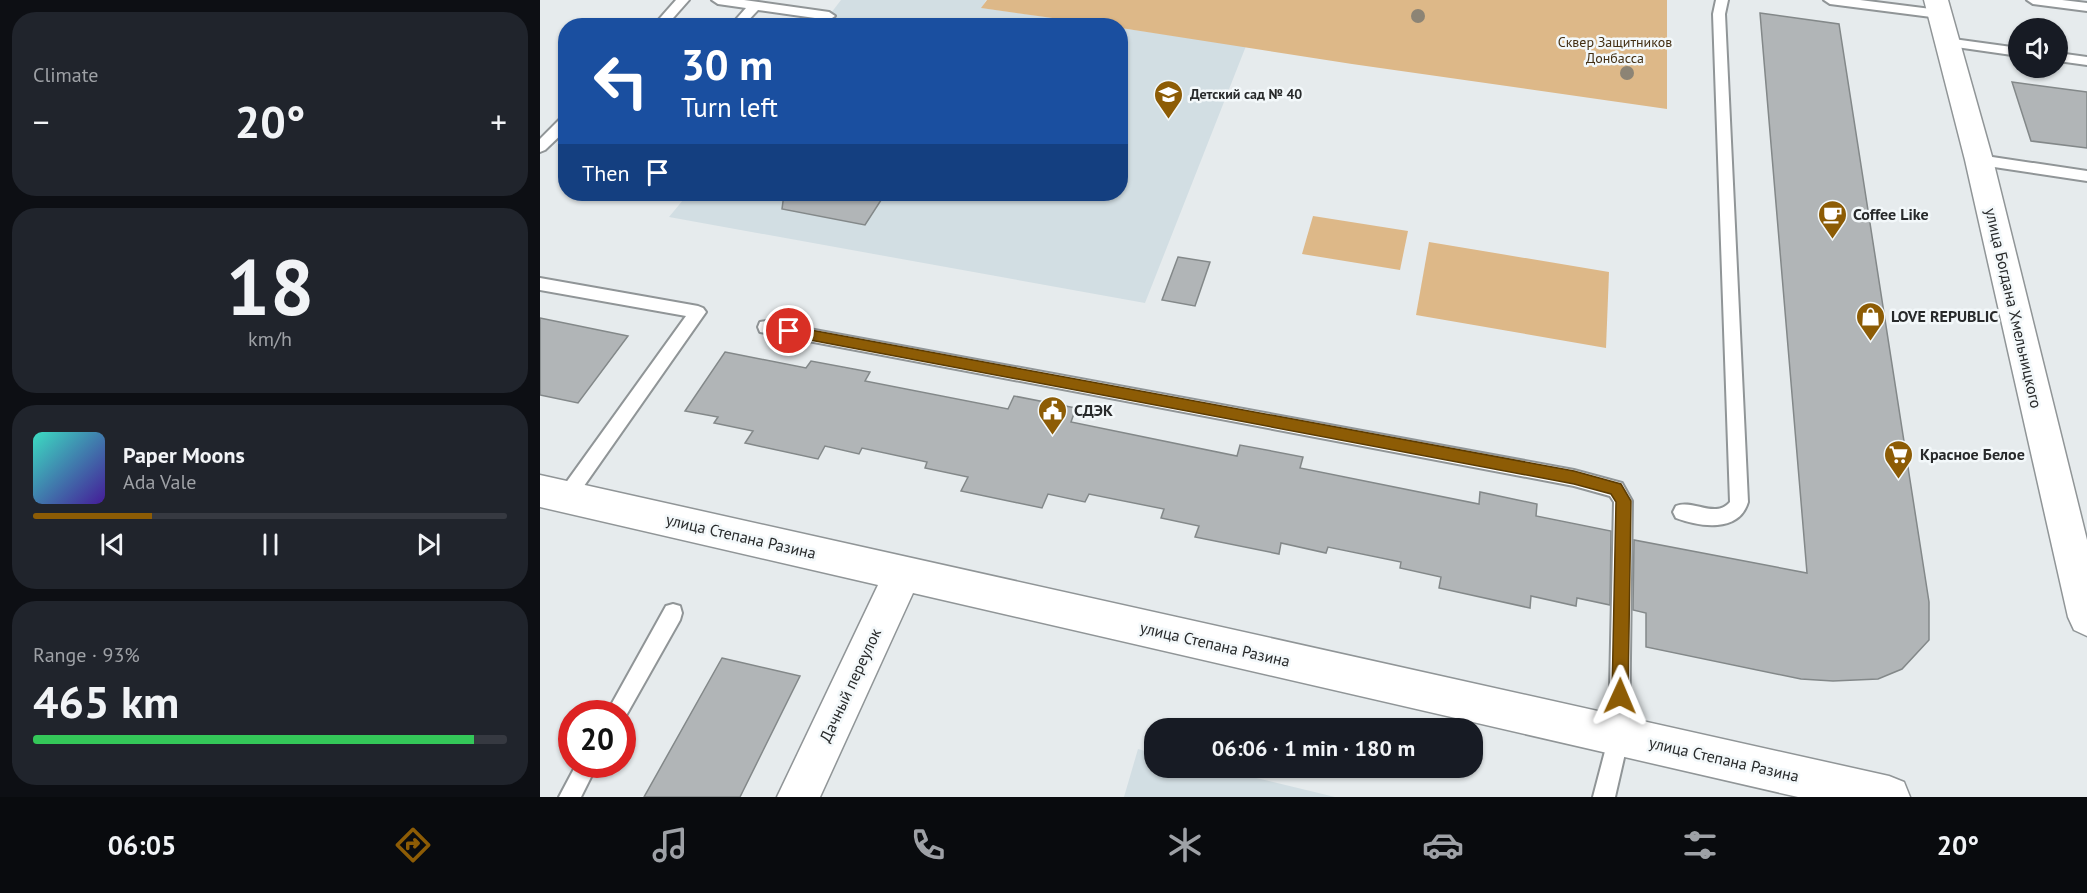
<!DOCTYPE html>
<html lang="en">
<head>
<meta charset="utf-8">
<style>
	body { margin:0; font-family:"PT Sans",sans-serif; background:#20242c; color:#f1f3f6; height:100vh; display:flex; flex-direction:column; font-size:22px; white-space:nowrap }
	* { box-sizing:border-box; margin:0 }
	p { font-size:20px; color:#9ea1a6 }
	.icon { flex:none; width:33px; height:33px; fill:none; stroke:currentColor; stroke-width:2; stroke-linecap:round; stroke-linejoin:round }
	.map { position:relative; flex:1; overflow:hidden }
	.drawer { display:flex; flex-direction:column; gap:12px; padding:12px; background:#0d0f14; width:540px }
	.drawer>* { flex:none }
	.banner { position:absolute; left:18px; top:18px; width:570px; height:183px; border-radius:24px; box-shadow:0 2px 4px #0004; background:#1a4fa0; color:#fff; overflow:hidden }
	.controls { position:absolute; left:1468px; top:18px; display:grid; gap:12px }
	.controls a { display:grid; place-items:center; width:60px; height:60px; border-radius:50%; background:#171b24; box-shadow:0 2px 4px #0004; font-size:30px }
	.speed { position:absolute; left:18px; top:700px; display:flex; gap:12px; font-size:30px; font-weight:700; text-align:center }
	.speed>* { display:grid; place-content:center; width:78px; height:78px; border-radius:50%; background:#171b24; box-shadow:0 2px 4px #0004; line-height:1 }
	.speed .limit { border:9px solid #d22; background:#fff; color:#111 }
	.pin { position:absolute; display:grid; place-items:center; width:51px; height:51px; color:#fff; margin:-26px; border:3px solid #fff; border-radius:50%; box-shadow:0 2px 6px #0007 }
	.me { position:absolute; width:66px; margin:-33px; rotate:1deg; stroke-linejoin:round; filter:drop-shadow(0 0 4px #0008) }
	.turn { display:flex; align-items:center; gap:21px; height:126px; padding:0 24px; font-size:27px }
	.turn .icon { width:78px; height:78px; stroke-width:2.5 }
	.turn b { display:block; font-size:42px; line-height:51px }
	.then { display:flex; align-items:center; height:57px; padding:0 24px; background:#0003; gap:12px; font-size:22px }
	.big { font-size:45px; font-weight:700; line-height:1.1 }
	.drawer .tile { flex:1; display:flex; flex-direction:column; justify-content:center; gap:9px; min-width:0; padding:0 21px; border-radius:24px; background:#20242c }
	.drawer .dial { align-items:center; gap:0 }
	.dial b { font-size:78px; line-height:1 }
	.song { display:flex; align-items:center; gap:18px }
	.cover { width:72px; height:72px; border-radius:9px; background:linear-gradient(135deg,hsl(170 70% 55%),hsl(260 70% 35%)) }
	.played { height:6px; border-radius:3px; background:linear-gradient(90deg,#8d5c05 25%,#363941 25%) }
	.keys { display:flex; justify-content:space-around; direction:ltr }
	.heat { display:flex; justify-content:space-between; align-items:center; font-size:33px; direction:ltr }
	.charge { height:9px; border-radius:4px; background:linear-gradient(90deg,#34c759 93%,#363941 0) }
	.trip { position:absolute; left:604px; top:718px; width:339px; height:60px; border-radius:24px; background:#171b24; box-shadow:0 2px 4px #0004; font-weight:700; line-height:60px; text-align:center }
	.tabs { display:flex; height:96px; justify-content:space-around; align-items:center; background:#090b0e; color:#9ea1a6 }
	.tabs .icon { width:42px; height:42px }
	.tabs .selected { color:#8d5c05 }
	.tabs b { font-size:27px; color:#f1f3f6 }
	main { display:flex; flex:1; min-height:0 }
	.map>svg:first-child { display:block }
	.built { fill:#d2dee3 }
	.green { fill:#ddb888 }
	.building { fill:#b1b5b7; stroke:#838889; stroke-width:1.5 }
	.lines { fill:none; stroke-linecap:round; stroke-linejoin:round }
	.lane-casing { stroke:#909597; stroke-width:4 }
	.street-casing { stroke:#909597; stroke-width:3 }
	.lane { fill:#fff; fill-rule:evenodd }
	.street { fill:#fff; fill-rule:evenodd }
	.tree { fill:#8c8475 }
	.route { fill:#8d5c05; stroke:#5c3c03; stroke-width:1.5 }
	.labels { text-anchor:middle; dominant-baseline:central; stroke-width:5; stroke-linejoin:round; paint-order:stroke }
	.far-park-label { font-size:14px; fill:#432f13; stroke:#f3f8fa }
	.far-poi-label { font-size:14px; font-weight:bold; fill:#282a2b; stroke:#f3f8fa; text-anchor:start }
	.poi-label { font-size:16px; font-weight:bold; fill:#282a2b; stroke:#f3f8fa; text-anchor:start }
	.street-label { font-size:16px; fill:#282a2b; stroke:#f3f8fa }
</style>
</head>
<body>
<main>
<section class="drawer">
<div class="tile"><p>Climate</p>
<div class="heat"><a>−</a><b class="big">20°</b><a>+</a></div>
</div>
<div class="tile dial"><b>18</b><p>km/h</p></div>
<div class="tile">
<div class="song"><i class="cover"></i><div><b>Paper Moons</b><p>Ada Vale</p></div></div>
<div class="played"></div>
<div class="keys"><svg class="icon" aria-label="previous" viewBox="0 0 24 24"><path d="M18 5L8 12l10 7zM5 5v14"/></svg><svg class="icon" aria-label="pause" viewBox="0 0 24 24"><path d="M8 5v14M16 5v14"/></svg><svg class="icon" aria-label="next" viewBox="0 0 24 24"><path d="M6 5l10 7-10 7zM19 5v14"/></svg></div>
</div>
<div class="tile"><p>Range · 93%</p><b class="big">465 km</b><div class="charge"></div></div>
</section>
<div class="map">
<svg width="1547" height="797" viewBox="0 0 1547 797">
	<rect width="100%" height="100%" fill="#e6ebed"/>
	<!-- built -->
	<g class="built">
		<path d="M301 0H446L442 8 563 25 281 26Z"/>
		<path d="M581 28 706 46 605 303 129 217 148 194H580Z"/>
		<path d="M598 749 615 754V768H675L795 797H584Z"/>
	</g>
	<!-- green -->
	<g class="green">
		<path d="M447 0H1127V109L812 64 581 28 580 26 563 25 441 8Z"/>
		<path d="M773 216 868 231 860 270 762 254Z"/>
		<path d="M889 242 1069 272 1066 348 876 315Z"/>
	</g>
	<!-- building -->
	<g class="building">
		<path d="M1220 13 1299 24 1389 602V640L1362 669 1338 679 1293 681 1261 679 1106 647V613L1093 610 1094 540 1267 573Z"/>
		<path d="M1472 82 1547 92V148L1491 141Z"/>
		<path d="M244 194H345L325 225 242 209Z"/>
		<path d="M638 257 670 262 655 306 622 300Z"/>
		<path d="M0 318 88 336 38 403 0 395Z"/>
		<path d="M185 352 266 368 271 361 330 372 325 381 468 409 474 396 536 408 531 422 697 456 700 445 763 457 760 468 939 504 940 492 997 504 996 516 1071 531 1070 605 1037 598 1036 606 991 596 990 608 899 588 901 577 860 568 861 562 788 547 786 553 741 543 739 554 655 537 659 526 621 518 624 509 549 494 545 502 508 494 502 508 421 491 428 477 385 468 387 462 322 448 319 454 285 446 278 459 205 443 213 431 174 423 178 417 145 411Z"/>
		<path d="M182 658 260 676 200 797H104Z"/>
	</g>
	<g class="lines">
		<defs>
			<g id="lane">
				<path d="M136 0H149L126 26H113Z"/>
				<path d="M172 0H204L289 12 295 16 289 20 218 10 203 26H190L206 8 178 4Z"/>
				<path d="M1176 0H1188L1185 14 1208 502C1199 533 1160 527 1136 518L1133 512 1136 506C1153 499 1176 519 1190 502L1173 14Z"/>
				<path d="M1284 0H1320L1399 10 1405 14 1399 18 1290 4Z"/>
				<path d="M1487 0H1522L1547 3V11L1493 4Z"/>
				<path d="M1406 38 1479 48V56L1402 45 1400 42Z"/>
				<path d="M1518 53 1547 57V65L1518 61Z"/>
				<path d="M26 116V130L5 150 0 152V139L21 118Z"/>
				<path d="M1439 155 1547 171V181L1434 164 1432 160 1434 156Z"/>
				<path d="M0 278 158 306 163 308 166 312 32 503 26 505 20 503 17 497 20 491 146 316 0 290Z"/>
				<path d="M226 321 1034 470 1082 483 1092 501 1089 736 1075 797H1053L1069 736 1074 502 1070 496 1034 486 226 333 220 332 218 327 220 322Z"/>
				<path d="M133 604 140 606 142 613 140 620 83 721 82 714H66L126 606Z"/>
				<path d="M36 765H57L41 797H19Z"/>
			</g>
			<g id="street">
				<path d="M1384 0H1408L1453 160 1547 540V636L1534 630 1528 617 1425 160Z"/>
				<path d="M0 475 1349 776 1364 782 1370 797H1258L373 593 280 797H237L338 585 0 507Z"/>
			</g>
		</defs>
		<!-- lane casing -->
		<use href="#lane" class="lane-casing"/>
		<!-- street casing -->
		<use href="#street" class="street-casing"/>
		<!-- lane -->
		<use href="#lane" class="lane"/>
		<!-- street -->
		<use href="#street" class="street"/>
	</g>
	<!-- trees -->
	<g class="tree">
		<circle cx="878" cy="16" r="7"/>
		<circle cx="1087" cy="73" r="7"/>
	</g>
	<!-- route -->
	<path class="route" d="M249 326 1034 471 1081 484 1091 501 1088 696 1086 702 1080 704 1074 702 1072 696 1076 502 1071 494 1034 484 249 336 243 331Z"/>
	<!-- icons -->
	<defs>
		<symbol id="school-pin" viewBox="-11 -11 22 30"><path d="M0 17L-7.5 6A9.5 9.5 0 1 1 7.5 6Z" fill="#8d5c05" stroke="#f3f8fa"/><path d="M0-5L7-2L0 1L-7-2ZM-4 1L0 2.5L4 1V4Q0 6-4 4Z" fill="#fff"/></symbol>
		<symbol id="cafe-pin" viewBox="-11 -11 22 30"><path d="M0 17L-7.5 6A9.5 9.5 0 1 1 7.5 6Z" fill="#8d5c05" stroke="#f3f8fa"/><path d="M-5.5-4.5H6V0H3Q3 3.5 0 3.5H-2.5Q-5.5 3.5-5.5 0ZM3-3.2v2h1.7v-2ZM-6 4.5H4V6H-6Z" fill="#fff"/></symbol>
		<symbol id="shop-pin" viewBox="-11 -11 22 30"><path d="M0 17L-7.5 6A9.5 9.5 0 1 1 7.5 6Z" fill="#8d5c05" stroke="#f3f8fa"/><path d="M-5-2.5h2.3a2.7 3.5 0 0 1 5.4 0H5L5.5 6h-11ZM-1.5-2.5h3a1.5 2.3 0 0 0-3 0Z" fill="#fff"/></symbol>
		<symbol id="civic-pin" viewBox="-11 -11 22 30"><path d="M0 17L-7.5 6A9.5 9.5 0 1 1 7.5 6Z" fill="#8d5c05" stroke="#f3f8fa"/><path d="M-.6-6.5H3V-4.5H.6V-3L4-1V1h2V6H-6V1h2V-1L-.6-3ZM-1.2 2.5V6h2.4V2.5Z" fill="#fff"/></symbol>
		<symbol id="supermarket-pin" viewBox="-11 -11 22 30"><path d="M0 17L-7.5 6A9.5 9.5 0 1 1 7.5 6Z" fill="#8d5c05" stroke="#f3f8fa"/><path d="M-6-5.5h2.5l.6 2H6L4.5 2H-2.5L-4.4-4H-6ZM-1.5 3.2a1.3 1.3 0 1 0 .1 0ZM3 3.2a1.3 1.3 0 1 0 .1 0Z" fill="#fff"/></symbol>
	</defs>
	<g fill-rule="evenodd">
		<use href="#school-pin" x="612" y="78" width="33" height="45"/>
		<use href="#cafe-pin" x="1276" y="198" width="33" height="45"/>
		<use href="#shop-pin" x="1314" y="300" width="33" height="45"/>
		<use href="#civic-pin" x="496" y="394" width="33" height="45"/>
		<use href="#supermarket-pin" x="1342" y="438" width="33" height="45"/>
	</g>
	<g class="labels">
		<!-- far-park labels -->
		<g class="far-park-label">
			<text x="1075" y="42">Сквер Защитников<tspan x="1075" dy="16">Донбасса</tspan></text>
		</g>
		<!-- far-poi labels -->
		<g class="far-poi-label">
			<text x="650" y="94">Детский сад № 40</text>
		</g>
		<!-- poi labels -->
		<g class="poi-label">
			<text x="1313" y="214">Coffee Like</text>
			<text x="1351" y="316">LOVE REPUBLIC</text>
			<text x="534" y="410">СДЭК</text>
			<text x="1380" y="454">Красное Белое</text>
		</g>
		<!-- street labels -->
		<g class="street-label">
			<text transform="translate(1474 308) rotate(77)">улица Богдана Хмельницкого</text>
			<text transform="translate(201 536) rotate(13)">улица Степана Разина</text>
			<text transform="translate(675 644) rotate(13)">улица Степана Разина</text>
			<text transform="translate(310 685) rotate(-65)">Дачный переулок</text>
			<text transform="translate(1184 759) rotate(13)">улица Степана Разина</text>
		</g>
	</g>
</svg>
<div class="controls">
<a><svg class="icon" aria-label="sound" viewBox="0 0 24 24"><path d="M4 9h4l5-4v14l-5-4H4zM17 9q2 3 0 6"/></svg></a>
</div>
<div class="speed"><div class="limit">20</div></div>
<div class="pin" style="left:249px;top:331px;background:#d93025"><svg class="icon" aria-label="arrive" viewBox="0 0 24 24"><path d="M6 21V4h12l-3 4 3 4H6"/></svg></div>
<svg class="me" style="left:1080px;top:696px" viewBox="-20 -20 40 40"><path d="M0-17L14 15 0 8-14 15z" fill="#8d5c05" stroke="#fff" stroke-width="4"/></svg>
<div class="trip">06:06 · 1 min · 180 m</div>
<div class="banner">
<div class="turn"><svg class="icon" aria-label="left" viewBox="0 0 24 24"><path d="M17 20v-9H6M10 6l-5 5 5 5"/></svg><div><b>30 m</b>Turn left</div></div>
<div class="then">Then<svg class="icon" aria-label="arrive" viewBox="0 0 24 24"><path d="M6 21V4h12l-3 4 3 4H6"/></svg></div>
</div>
</div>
</main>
<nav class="tabs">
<b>06:05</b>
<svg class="icon selected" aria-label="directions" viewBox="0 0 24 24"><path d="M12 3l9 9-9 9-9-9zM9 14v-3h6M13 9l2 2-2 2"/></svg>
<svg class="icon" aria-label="music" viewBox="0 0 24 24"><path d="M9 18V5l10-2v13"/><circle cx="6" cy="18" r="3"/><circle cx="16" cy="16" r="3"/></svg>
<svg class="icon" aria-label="phone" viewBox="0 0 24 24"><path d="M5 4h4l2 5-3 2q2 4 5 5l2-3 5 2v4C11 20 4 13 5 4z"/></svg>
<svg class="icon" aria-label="climate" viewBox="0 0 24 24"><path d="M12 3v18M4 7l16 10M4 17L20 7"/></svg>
<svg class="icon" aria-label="car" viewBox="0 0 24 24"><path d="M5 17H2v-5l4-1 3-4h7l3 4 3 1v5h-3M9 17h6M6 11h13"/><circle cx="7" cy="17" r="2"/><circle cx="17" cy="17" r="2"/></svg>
<svg class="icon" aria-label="filters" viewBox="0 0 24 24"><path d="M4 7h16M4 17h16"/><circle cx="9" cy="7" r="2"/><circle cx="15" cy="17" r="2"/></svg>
<b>20°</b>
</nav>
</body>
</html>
